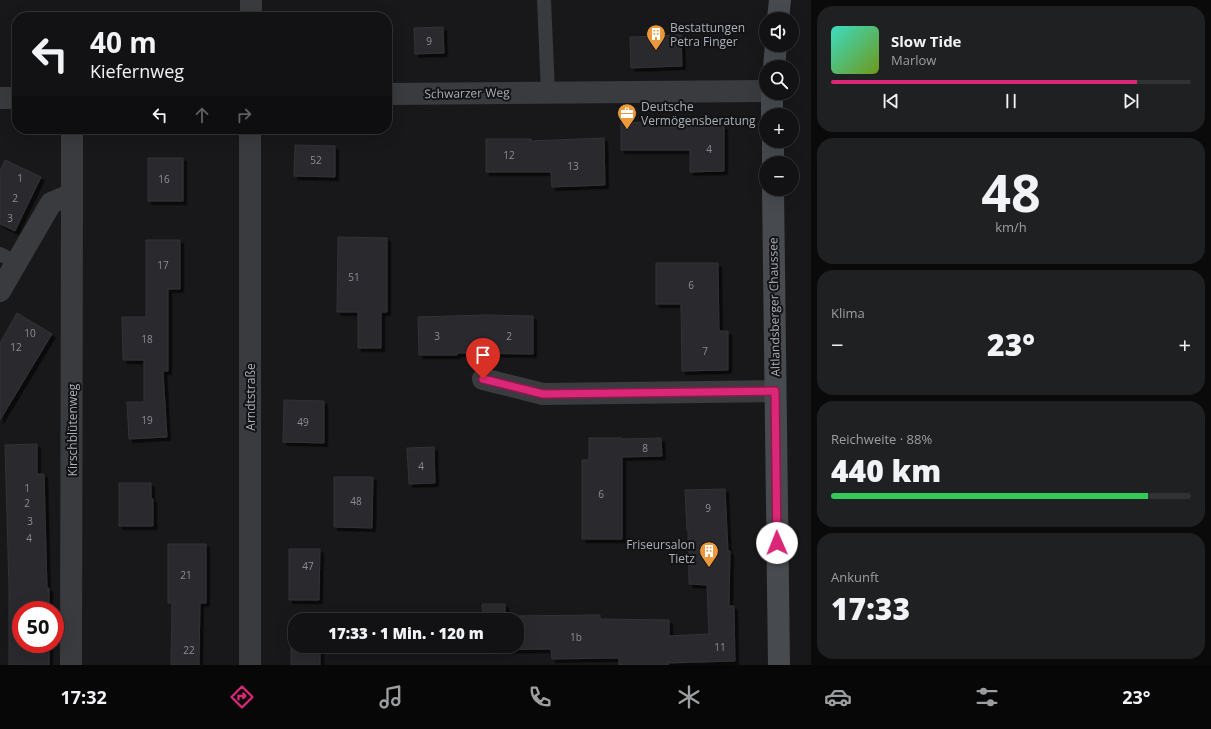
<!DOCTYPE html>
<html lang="de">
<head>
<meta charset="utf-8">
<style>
	body { margin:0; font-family:"Open Sans",sans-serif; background:#1f2022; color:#f1f3f6; height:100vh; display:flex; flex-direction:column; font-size:15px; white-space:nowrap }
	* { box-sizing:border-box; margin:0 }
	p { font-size:13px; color:#9c9ea0 }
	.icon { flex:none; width:22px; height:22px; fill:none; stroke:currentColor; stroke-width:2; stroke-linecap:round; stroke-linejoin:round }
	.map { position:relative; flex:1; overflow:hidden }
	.side { display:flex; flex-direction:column; gap:6px; padding:6px; background:#0a0a0b; width:400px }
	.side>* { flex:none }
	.guide { position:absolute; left:12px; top:12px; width:380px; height:122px; border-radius:16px; box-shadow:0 4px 16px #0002,0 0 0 1px #313234; background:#121214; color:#f1f3f6; overflow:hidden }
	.fabs { position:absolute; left:759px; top:12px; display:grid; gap:8px }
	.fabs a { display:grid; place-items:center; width:40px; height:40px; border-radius:50%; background:#121214; box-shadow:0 4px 16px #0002,0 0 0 1px #313234; font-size:20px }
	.speed { position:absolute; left:12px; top:601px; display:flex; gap:8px; font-size:20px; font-weight:700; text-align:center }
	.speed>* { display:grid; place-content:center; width:52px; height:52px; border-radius:50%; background:#121214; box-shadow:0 4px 16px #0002,0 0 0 1px #313234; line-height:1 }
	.speed .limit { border:6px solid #d22; background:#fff; color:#111 }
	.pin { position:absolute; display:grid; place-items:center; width:34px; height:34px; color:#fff; margin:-41px -17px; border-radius:50% 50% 50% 0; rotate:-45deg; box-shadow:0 0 4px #0007 }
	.pin .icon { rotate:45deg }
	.me { position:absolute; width:44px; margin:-22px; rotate:359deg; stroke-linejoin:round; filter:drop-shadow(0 0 3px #0008) }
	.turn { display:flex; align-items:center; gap:14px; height:84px; padding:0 12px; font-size:18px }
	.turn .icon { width:52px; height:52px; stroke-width:2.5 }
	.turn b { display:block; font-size:28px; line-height:34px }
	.lanes { display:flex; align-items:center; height:38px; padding:0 12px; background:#0003; justify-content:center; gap:20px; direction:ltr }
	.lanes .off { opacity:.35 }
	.big { font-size:30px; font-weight:800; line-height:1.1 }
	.side .card { flex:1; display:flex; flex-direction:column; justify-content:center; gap:6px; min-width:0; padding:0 14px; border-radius:16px; background:#1f2022 }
	.side .dial { align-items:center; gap:0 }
	.dial b { font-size:52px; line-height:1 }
	.song { display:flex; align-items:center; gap:12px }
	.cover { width:48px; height:48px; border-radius:6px; background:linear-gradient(135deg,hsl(170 70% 55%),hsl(80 70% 35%)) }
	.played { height:4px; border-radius:2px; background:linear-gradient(90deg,#db2777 85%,#313234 85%) }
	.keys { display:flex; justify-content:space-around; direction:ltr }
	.heat { display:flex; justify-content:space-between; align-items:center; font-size:22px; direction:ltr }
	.charge { height:6px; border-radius:3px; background:linear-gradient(90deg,#34c759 88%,#313234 0) }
	.trip { position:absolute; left:288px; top:613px; width:236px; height:40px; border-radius:16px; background:#121214; box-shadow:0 4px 16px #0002,0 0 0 1px #313234; font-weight:800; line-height:40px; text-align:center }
	.tabs { display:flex; height:64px; justify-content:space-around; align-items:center; background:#070708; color:#9c9ea0 }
	.tabs .icon { width:28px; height:28px }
	.tabs .active { color:#db2777 }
	.tabs b { font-size:18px; color:#f1f3f6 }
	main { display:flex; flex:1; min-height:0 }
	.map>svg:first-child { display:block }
	.building { fill:#2b2b2e; stroke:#323236; filter:url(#shadow) }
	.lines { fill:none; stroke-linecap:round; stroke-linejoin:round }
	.lane { stroke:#393b3f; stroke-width:14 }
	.street { stroke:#393b3f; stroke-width:22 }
	.secondary { stroke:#474a4e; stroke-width:22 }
	.route-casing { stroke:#8e194d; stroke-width:10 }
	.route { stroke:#db2777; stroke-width:7 }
	.labels { text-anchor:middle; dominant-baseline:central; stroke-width:4; stroke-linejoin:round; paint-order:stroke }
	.number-label { font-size:10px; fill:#8a8f96 }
	.poi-label { font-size:12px; fill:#aab1b9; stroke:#131315; text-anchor:start }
	.street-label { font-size:12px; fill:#aab1b9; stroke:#131315 }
</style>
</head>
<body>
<main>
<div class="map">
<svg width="811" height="665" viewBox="0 0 811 665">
	<defs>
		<filter id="shadow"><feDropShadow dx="3.5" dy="3.5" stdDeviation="0" flood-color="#0009"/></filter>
	</defs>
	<rect width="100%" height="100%" fill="#18181a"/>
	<!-- building -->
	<g class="building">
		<path d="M443 27 444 53 415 54 414 28Z"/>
		<path d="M681 35 682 66 631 68 630 37Z"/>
		<path d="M621 122 660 123V127L724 126V171L690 172V150H621Z"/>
		<path d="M604 138 605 185 552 187 551 172H486V139H531V141Z"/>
		<path d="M295 145 335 146V177L294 176Z"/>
		<rect x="148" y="158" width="35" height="43"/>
		<path d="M5 160 41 177 15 231 0 224V171Z"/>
		<path d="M338 237 387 238V312H381V348H358V312H337Z"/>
		<path d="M146 240H180V289H168V371H163L167 437 129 439 127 402H144V360H123L122 317H146Z"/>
		<path d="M656 263H718L719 331H728V370L682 371 681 304H656Z"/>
		<path d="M17 313 52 334 0 420V343Z"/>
		<path d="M485 315 533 316V354L457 353V355H419L418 317Z"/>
		<path d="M284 400 324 401V443L283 442Z"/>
		<path d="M589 438H622V439L661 438 662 456 622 457V539H582V460H589Z"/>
		<path d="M37 444V474H44L47 588H49V610H21V644H49V665H9V588L5 445Z"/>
		<path d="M434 447 435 483 409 484 407 448Z"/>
		<path d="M334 477H373L372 528 334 527Z"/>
		<path d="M119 483H151V498L153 499V526H119Z"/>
		<path d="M725 489 728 551H730L729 606H734L735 661 668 663V665H619V658L552 659 551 649 483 650V646H517V620H483L482 604H505V616L600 615V619L669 620V636L709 634 707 585 689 584 688 530H687L685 490Z"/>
		<path d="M168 544H206V603H200L199 665H171L172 603H168Z"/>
		<path d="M289 549H320L319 600H289Z"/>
		<rect x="291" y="646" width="29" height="19"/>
	</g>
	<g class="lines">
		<!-- lane -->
		<g class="lane">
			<path d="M544 0 548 93"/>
			<path d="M0 254 17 263"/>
		</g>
		<!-- street -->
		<g class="street">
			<path d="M251 17V0"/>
			<path d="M387 94 766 91"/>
			<path d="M0 98H17"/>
			<path d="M0 291 51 203 72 194V129"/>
			<path d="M483 379 543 394 775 391"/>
			<path d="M71 665 72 194"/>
			<path d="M250 665V129"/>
		</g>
		<!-- secondary -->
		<g class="secondary">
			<path d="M778 19 780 0"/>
			<path d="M774 67 776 45"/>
			<path d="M772 93V115"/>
			<path d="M773 141V163"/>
			<path d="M773 189 779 665"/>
		</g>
	</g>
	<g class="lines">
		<defs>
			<path id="route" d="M483 379 543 394 775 391 777 543"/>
		</defs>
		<!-- route casing -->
		<use href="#route" class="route-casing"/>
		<!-- route -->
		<use href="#route" class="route"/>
	</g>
	<!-- icons -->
	<defs>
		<symbol id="building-pin" viewBox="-11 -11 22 30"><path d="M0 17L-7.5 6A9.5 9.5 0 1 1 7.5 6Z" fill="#ec983d" stroke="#131315"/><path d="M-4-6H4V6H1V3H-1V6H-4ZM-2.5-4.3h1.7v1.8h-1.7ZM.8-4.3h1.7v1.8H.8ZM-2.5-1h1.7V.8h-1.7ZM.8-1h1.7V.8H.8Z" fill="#fff"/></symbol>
		<symbol id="office-pin" viewBox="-11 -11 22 30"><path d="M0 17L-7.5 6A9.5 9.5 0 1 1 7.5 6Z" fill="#ec983d" stroke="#131315"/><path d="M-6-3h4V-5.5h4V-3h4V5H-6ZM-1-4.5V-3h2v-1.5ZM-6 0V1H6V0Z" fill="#fff"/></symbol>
	</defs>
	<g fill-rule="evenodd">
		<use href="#building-pin" x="645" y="23" width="22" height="30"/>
		<use href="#office-pin" x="616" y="102" width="22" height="30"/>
		<use href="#building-pin" x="698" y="540" width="22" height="30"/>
	</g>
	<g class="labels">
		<!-- number labels -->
		<g class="number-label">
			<text x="429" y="41">9</text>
			<text x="709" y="149">4</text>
			<text x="509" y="155">12</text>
			<text x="316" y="160">52</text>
			<text x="573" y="166">13</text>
			<text x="20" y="178">1</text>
			<text x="164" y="179">16</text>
			<text x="15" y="198">2</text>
			<text x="10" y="218">3</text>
			<text x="163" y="265">17</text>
			<text x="354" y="277">51</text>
			<text x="691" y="285">6</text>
			<text x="30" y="333">10</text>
			<text x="437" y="336">3</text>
			<text x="509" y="336">2</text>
			<text x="147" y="339">18</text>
			<text x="16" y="347">12</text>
			<text x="705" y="351">7</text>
			<text x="147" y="420">19</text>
			<text x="303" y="422">49</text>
			<text x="645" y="448">8</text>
			<text x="421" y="466">4</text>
			<text x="27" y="488">1</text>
			<text x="601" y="494">6</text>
			<text x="356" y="501">48</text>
			<text x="27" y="503">2</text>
			<text x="708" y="508">9</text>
			<text x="30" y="521">3</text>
			<text x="29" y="538">4</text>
			<text x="308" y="566">47</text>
			<text x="186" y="575">21</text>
			<text x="576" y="637">1b</text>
			<text x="720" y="647">11</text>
			<text x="189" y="650">22</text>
		</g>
		<!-- poi labels -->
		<g class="poi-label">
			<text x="670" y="27">Bestattungen<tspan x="670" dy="14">Petra Finger</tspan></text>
			<text x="641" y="106">Deutsche<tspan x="641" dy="14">Vermögensberatung</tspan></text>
			<text x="695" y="544" text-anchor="end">Friseursalon<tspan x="695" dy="14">Tietz</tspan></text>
		</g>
		<!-- street labels -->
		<g class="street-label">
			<text transform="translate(467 93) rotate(-1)">Schwarzer Weg</text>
			<text transform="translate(774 307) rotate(-91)">Altlandsberger Chaussee</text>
			<text transform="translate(250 397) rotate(-90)">Arndtstraße</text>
			<text transform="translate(72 430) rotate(-90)">Kirschblütenweg</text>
		</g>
	</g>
</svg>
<div class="fabs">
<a><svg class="icon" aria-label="sound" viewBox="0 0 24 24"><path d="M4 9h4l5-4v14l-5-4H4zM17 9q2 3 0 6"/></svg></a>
<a><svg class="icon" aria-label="search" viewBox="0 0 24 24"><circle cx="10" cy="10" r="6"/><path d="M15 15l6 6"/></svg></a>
<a>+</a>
<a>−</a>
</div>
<div class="speed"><div class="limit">50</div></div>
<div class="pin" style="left:483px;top:379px;background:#d93025"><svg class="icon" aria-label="arrive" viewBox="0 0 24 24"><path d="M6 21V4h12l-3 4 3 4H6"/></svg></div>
<svg class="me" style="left:777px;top:543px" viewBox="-20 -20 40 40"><circle r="19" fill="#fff"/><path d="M0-13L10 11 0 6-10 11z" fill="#db2777"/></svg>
<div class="trip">17:33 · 1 Min. · 120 m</div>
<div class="guide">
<div class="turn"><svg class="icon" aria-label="left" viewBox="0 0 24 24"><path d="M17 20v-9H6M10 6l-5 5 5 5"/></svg><div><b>40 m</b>Kiefernweg</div></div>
<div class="lanes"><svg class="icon" aria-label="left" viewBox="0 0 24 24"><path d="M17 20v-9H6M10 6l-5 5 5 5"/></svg><svg class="icon off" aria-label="ahead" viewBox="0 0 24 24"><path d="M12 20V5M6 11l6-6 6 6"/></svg><svg class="icon off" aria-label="right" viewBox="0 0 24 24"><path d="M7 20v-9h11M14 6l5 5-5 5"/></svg></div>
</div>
</div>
<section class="side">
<div class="card">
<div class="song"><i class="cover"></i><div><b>Slow Tide</b><p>Marlow</p></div></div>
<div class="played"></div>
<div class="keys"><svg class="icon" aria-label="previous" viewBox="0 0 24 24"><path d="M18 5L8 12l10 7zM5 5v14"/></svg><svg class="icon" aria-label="pause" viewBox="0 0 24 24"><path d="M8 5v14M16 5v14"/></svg><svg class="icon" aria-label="next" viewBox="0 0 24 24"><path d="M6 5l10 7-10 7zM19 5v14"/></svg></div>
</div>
<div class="card dial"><b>48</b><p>km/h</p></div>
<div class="card"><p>Klima</p>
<div class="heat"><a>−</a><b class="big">23°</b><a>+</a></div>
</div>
<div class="card"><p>Reichweite · 88%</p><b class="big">440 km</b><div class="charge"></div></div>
<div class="card"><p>Ankunft</p><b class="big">17:33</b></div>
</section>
</main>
<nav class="tabs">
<b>17:32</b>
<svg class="icon active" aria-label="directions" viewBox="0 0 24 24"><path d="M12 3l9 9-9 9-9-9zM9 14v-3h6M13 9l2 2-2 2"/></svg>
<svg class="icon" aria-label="music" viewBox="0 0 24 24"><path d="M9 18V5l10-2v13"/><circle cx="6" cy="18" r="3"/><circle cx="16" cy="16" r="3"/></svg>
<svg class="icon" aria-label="phone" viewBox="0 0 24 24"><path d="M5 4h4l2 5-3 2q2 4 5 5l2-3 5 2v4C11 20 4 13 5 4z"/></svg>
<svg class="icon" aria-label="climate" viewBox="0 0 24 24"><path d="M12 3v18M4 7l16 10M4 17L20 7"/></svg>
<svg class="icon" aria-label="car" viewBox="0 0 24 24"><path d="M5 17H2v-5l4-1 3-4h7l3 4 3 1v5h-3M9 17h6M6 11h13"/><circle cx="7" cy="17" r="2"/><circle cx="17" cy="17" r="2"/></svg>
<svg class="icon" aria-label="filters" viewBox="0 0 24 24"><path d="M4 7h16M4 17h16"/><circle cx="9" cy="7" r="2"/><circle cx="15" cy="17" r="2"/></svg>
<b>23°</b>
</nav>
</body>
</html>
